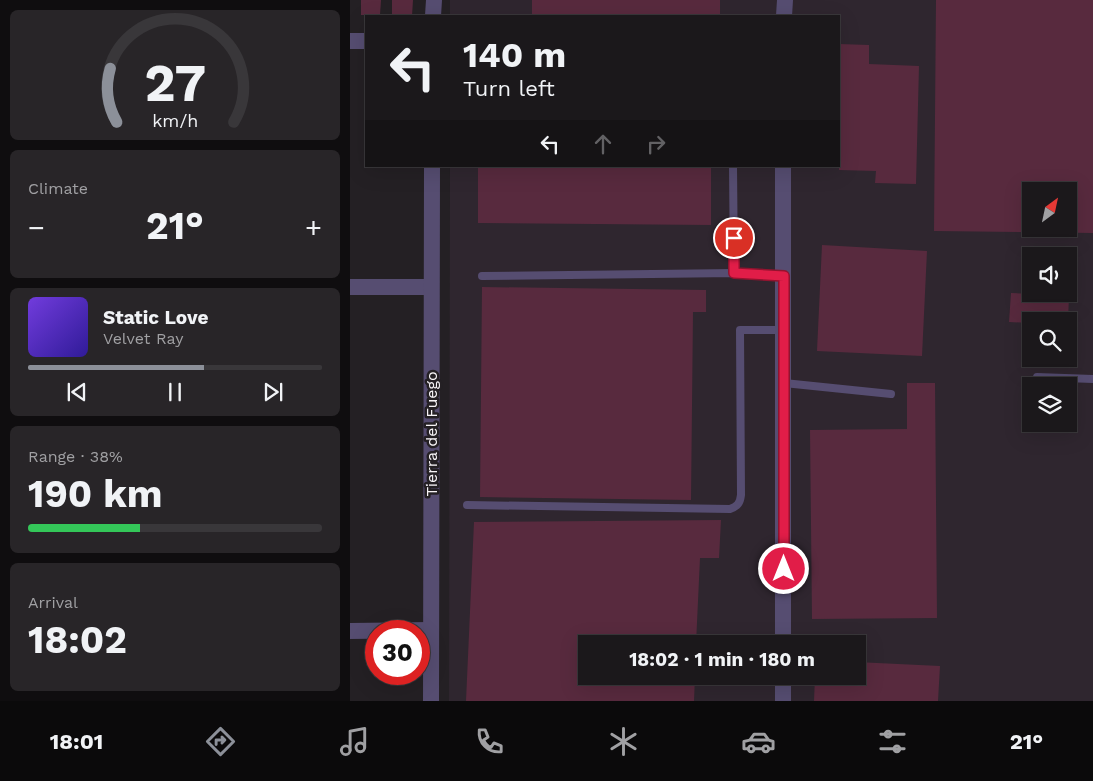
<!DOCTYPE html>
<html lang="en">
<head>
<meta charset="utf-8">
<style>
	body { margin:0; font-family:"Work Sans",sans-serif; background:#282528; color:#f1f3f6; height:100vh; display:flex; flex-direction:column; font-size:19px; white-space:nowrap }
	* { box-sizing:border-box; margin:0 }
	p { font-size:16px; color:#a0a0a3 }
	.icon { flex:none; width:28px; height:28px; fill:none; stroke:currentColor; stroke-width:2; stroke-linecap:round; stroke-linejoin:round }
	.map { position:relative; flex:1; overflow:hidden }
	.details { display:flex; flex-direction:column; gap:10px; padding:10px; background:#0f0d0f; width:350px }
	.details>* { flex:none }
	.banner { position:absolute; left:15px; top:15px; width:475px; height:152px; border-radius:0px; box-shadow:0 5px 20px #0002,0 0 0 1px #39373a; background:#1b181b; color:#f1f3f6; overflow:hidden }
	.needle { width:32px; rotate:33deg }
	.fabs { position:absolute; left:672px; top:182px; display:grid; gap:10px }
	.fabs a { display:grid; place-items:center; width:55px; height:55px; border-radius:0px; background:#1b181b; box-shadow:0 5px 20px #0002,0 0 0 1px #39373a; font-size:25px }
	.speed { position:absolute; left:15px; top:620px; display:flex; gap:10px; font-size:25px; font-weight:700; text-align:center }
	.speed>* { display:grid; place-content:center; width:65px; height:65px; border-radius:50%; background:#1b181b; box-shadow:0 5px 20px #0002,0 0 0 1px #39373a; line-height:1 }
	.speed .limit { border:8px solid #d22; background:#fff; color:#111 }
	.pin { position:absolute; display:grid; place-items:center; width:42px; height:42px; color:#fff; margin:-21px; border:2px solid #fff; border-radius:50%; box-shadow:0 1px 5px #0007 }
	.me { position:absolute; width:55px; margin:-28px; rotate:0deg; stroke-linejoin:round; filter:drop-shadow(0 0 4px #0008) }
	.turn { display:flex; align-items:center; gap:18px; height:105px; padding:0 15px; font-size:22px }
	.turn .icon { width:65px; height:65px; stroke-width:2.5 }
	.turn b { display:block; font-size:35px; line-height:42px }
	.lanes { display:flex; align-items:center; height:48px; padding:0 15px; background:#0003; justify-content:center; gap:25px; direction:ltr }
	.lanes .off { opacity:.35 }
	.big { font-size:38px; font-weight:700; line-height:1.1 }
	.details .widget { flex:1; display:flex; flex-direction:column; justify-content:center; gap:8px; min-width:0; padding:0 18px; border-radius:8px; background:#282528 }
	.details .dial { align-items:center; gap:0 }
	.dial svg { height:130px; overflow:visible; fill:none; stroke:#39373a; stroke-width:7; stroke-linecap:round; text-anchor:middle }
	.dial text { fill:#f1f3f6; stroke:none }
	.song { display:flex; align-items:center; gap:15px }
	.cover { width:60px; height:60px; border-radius:8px; background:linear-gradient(135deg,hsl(260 70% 55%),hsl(250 70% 35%)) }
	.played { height:5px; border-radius:2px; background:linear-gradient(90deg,#8c9099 60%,#39373a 60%) }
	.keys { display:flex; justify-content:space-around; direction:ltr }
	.heat { display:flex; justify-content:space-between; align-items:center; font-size:28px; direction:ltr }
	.charge { height:8px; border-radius:4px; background:linear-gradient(90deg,#34c759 38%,#39373a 0) }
	.trip { position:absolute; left:228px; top:635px; width:288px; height:50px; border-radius:0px; background:#1b181b; box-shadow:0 5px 20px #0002,0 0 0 1px #39373a; font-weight:700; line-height:50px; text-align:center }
	.tabs { display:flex; height:80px; justify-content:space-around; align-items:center; background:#0b0a0b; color:#a0a0a3 }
	.tabs .icon { width:35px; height:35px }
	.tabs .current { color:#8c9099 }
	.tabs b { font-size:22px; color:#f1f3f6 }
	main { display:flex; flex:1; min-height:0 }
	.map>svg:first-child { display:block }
	.built { fill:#2f262f; fill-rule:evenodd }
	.building { fill:#582a3e; fill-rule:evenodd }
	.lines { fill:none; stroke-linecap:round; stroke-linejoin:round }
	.lane { stroke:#564d71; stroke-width:8 }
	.street { stroke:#564d71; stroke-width:16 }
	.route-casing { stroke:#92132f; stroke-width:12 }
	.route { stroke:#e11d48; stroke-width:9 }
	.labels { text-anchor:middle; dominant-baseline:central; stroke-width:5; stroke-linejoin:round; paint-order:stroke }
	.street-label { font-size:16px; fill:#f6f3f6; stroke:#242024 }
</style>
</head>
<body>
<main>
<section class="details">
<div class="widget dial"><svg viewBox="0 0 100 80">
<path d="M14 69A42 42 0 1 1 86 69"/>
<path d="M14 69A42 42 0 0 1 10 36" stroke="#8c9099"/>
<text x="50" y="56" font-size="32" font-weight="700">27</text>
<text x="50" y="72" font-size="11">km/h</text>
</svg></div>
<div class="widget"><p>Climate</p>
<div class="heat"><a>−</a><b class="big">21°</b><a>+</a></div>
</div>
<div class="widget">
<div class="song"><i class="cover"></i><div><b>Static Love</b><p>Velvet Ray</p></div></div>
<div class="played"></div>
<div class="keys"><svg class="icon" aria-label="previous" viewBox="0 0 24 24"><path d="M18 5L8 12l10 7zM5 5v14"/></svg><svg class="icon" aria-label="pause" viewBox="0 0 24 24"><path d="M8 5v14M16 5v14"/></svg><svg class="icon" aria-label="next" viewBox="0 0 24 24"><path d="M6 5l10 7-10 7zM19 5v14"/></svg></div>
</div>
<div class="widget"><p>Range · 38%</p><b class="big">190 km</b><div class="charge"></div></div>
<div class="widget"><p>Arrival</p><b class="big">18:02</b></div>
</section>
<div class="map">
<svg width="743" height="701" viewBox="0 0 743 701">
	<rect width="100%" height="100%" fill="#242024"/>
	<!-- built -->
	<path class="built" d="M100 0H743V701H99L100 166H489V16H100ZM681 191H719V229H681ZM681 256H719V294H681ZM681 321H719V359H681ZM681 386H719V424H681ZM236 644H506V676H236Z"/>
	<!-- building -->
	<g class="building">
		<path d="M11 0H31L30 15H11Z"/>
		<path d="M42 0H63L62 16H42Z"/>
		<rect x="182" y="0" width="188" height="16"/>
		<path d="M586 0H743V233L584 231ZM681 191H719V229H681Z"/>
		<path d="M489 44 519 45V64L569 66 566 184 525 183 526 171 489 170 491 98H489Z"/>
		<path d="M128 166H361V225L128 223Z"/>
		<path d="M472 245 577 251 572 356 467 351Z"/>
		<path d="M132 287 356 290V312H343L341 500 130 497Z"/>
		<path d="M661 293 719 296 718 321H681V323L659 322Z"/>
		<path d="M557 383H585L587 618 462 619 460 430 557 429Z"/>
		<path d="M371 520 369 558H350L346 644H236V676H345L344 701H116L124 522Z"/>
		<path d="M506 662 590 666 588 701H464L465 676H506Z"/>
	</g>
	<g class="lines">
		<!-- lane -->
		<g class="lane">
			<path d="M383 166 384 273"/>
			<path d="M132 276 384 273 434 276"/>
			<path d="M687 377 743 379"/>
			<path d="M434 383 541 394"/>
			<path d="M117 505 380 509C388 506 390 503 391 495L390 330H434"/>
		</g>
		<!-- street -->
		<g class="street">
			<path d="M83 16 84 0"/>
			<path d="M434 16 435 0"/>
			<path d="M0 41H16"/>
			<path d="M433 166V644"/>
			<path d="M0 287H81"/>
			<path d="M0 631 81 630"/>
			<path d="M81 701 82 166"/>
			<path d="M433 701V676"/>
		</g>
	</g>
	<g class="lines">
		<defs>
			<path id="route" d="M384 238V273L434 276V569"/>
		</defs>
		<!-- route casing -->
		<use href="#route" class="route-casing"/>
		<!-- route -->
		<use href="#route" class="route"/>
	</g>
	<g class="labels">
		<!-- street labels -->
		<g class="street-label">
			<text transform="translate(81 434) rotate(-90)">Tierra del Fuego</text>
		</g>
	</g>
</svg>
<div class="fabs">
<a><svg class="needle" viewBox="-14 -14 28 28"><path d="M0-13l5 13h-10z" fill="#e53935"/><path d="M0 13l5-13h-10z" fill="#a0a0a3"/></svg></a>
<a><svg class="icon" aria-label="sound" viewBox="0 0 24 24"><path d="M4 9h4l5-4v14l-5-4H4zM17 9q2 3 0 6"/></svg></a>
<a><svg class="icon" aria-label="search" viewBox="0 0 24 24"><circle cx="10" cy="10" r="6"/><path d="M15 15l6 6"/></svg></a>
<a><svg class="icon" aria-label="layers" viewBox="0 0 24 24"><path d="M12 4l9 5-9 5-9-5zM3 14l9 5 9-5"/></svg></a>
</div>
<div class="speed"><div class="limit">30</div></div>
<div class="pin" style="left:384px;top:238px;background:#d93025"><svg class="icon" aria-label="arrive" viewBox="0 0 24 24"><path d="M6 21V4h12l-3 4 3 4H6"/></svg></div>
<svg class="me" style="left:434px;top:569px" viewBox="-20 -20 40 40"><circle r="17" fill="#e11d48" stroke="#fff" stroke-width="3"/><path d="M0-11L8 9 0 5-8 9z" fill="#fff"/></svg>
<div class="trip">18:02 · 1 min · 180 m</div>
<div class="banner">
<div class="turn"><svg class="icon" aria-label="left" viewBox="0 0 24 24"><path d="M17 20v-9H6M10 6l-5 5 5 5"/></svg><div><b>140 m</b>Turn left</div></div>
<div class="lanes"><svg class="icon" aria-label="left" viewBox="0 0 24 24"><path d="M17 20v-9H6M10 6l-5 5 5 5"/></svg><svg class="icon off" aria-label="ahead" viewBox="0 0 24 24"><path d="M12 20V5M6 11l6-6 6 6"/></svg><svg class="icon off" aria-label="right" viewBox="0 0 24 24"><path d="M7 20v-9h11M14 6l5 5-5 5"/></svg></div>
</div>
</div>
</main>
<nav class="tabs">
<b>18:01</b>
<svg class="icon current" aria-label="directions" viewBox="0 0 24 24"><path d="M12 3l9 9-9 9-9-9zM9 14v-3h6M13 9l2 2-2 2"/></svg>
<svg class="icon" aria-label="music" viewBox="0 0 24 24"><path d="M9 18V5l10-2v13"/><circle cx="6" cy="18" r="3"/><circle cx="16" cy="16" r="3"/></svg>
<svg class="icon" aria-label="phone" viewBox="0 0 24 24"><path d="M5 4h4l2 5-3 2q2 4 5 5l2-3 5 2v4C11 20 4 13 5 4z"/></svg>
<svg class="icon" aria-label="climate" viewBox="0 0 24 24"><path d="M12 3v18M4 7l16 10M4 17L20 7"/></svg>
<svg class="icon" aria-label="car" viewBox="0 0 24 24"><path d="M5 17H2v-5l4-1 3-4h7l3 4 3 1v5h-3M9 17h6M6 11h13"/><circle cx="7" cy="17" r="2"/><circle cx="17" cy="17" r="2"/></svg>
<svg class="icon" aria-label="filters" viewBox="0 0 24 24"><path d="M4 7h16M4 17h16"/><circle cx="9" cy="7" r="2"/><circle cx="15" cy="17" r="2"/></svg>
<b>21°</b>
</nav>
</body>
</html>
